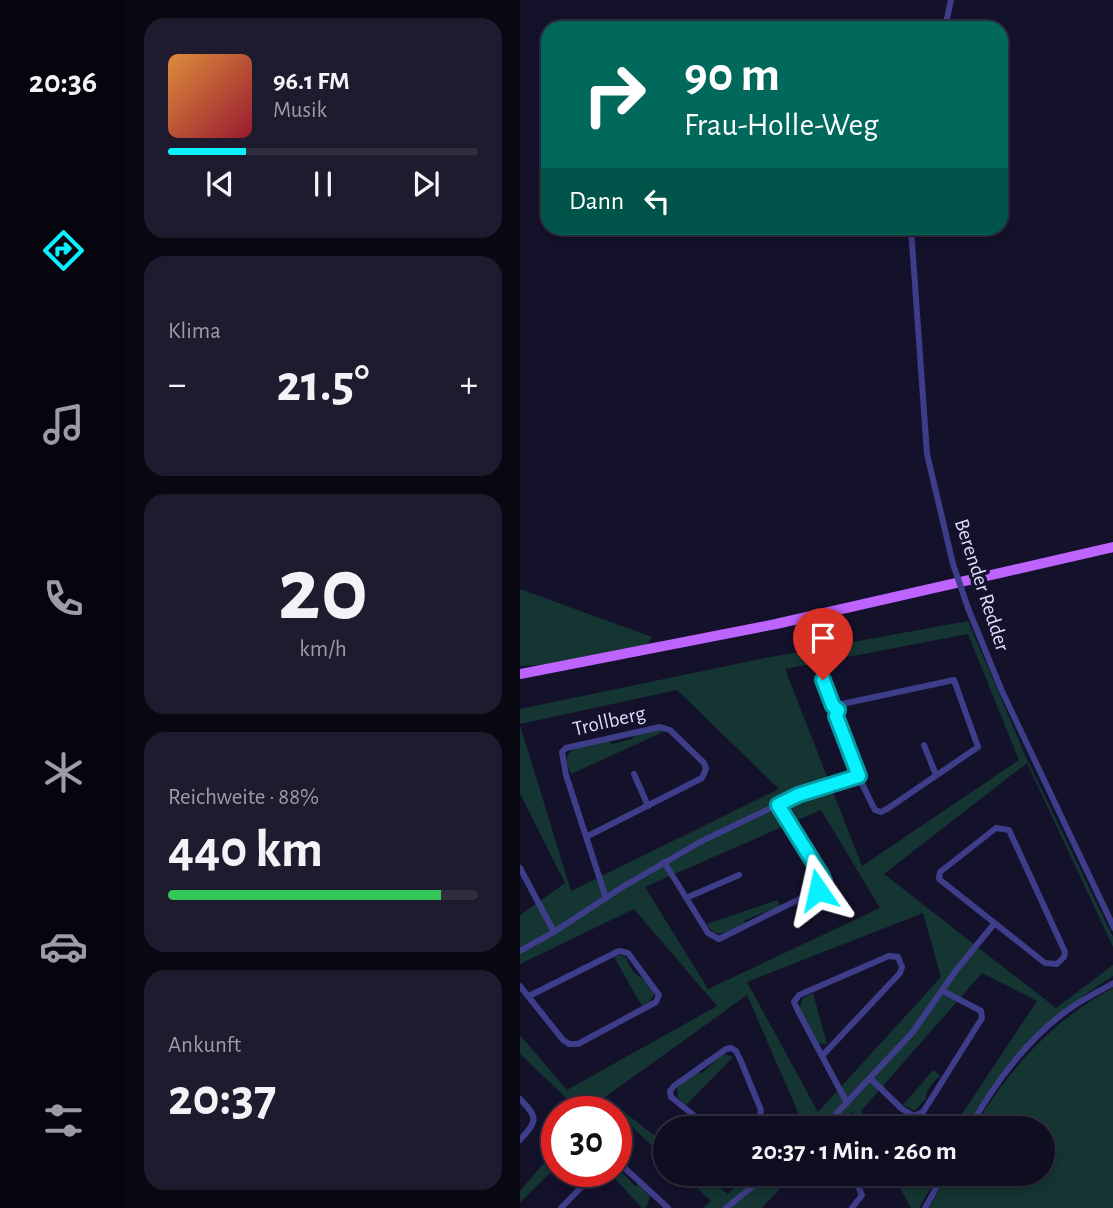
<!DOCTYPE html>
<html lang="de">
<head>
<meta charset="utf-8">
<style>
	body { margin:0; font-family:"Alegreya Sans",sans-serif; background:#1d1b2d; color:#f1f3f6; height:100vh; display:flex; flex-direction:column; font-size:26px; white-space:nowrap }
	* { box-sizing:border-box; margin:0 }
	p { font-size:23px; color:#9b9ca5 }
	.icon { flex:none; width:38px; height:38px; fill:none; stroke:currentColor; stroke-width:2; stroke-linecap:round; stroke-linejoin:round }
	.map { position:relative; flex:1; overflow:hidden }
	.panel { display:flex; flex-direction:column; gap:18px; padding:18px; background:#080712; width:394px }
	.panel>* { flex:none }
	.banner { position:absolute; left:21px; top:21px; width:467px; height:214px; border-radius:21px; box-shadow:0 4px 10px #0003,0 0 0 2px #2f2d3e; background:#00695c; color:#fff; overflow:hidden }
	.speed { position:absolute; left:21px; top:1096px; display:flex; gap:14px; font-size:35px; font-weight:700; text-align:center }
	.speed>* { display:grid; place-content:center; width:91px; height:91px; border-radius:50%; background:#0f0d20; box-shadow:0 4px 10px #0003,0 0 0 2px #2f2d3e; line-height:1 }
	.speed .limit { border:10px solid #d22; background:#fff; color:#111 }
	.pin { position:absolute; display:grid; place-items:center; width:60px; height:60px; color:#fff; margin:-72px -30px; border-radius:50% 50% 50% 0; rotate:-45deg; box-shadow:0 0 7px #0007 }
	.pin .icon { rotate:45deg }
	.me { position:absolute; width:77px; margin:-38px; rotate:349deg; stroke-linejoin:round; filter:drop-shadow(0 0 5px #0008) }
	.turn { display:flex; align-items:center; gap:24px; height:147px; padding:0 28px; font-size:32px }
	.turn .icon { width:91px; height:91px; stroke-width:2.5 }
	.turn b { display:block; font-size:49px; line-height:60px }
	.then { display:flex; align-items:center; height:66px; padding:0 28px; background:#0003; gap:14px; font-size:26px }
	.big { font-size:52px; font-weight:700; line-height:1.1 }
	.panel .widget { flex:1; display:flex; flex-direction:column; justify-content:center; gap:10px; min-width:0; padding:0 24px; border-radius:21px; background:#1d1b2d }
	.panel .dial { align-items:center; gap:0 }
	.dial b { font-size:91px; line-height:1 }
	.song { display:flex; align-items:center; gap:21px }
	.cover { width:84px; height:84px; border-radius:10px; background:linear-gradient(135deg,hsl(30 70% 55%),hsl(350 70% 35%)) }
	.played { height:7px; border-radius:4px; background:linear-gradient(90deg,#09f0fe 25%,#2f2d3e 25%) }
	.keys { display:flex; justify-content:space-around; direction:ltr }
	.heat { display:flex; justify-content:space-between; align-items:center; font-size:38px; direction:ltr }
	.charge { height:10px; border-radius:5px; background:linear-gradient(90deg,#34c759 88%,#2f2d3e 0) }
	.trip { position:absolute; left:133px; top:1116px; width:402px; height:70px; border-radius:35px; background:#0f0d20; box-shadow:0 4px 10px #0003,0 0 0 2px #2f2d3e; font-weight:700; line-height:70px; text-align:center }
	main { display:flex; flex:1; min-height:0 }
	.tabs { display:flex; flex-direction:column; width:126px; justify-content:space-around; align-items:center; background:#06050d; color:#9b9ca5 }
	.tabs .icon { width:49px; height:49px }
	.tabs .on { color:#09f0fe }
	.tabs b { font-size:32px; color:#f1f3f6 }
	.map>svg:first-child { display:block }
	.green { fill:#143532; fill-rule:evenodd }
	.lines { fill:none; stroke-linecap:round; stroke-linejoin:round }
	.minor { stroke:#3d3d89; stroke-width:6 }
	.primary { stroke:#bd63fe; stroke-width:10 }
	.minor-bridge { stroke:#3d3d89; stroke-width:6 }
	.route-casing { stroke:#069ca5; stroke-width:18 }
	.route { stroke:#09f0fe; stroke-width:12 }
	.labels { text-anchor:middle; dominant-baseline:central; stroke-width:7; stroke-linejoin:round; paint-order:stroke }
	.street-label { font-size:21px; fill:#dedbff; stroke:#14112b }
</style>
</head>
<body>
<main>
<nav class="tabs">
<b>20:36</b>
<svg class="icon on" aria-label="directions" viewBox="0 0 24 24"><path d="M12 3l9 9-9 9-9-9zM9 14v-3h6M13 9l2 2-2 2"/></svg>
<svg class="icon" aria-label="music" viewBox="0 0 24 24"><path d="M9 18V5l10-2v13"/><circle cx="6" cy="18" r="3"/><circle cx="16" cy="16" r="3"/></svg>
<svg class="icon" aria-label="phone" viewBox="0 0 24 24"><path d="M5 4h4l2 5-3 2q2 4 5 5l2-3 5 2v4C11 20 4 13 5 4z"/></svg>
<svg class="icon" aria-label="climate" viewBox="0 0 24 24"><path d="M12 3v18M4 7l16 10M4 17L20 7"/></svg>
<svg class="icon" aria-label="car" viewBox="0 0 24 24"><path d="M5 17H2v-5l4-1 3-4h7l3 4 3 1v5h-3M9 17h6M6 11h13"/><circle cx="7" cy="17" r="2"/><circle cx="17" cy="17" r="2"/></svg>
<svg class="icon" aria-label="filters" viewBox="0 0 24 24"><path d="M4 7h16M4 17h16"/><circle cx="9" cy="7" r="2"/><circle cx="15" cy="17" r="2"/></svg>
</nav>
<section class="panel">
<div class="widget">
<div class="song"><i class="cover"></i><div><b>96.1 FM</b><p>Musik</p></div></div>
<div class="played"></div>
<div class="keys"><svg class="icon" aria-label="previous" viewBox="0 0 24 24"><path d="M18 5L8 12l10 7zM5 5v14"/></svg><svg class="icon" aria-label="pause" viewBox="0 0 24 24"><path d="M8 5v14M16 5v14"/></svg><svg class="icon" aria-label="next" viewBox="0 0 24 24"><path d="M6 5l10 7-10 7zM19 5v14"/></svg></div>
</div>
<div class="widget"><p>Klima</p>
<div class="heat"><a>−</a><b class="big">21.5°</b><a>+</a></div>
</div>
<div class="widget dial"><b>20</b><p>km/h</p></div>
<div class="widget"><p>Reichweite · 88%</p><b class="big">440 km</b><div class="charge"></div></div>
<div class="widget"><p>Ankunft</p><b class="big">20:37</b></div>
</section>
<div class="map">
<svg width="594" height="1208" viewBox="0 0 594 1208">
	<rect width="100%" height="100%" fill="#14112b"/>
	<!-- green -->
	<g class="green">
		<path d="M0 589 132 637 127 645 22 665 0 666Z"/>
		<path d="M448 621 506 757 593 937V947L507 763 364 874 536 1008 593 965V976C526 1019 485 1059 445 1129H432L517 1001 462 973 341 1111 357 1129H343L333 1112 317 1129H272L281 1119 227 995 85 1097 145 1144V1158L94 1110 60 1111 0 1054V1035L47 1090 197 1006 114 909 0 964V915L45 883 0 793V725L51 891 259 789 157 690 0 724V709L245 658ZM448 634 499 760 342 866 265 669ZM301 810 360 908 188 989 125 887ZM403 913 421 977 298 1112 227 982Z"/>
		<path d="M143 729 145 731 51 774C49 769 46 763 47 757 50 745 78 744 89 741L92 744 112 739 114 735Z"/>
		<path d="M257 900 260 906 225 920 223 925C209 931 196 941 187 924Z"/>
		<path d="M99 955 106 957C108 965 116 977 125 979L135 993 130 1001 122 1006 94 957Z"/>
		<path d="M593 988V1208H409L428 1174H523V1129H453C490 1068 530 1022 593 988Z"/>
		<path d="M293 993 307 1044 298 1043 279 1008 283 998Z"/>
		<path d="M203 1054 213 1057 166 1105 158 1098 157 1088 178 1071 182 1073Z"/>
		<path d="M413 1070 421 1076C414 1079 406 1091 406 1098L395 1111 383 1105Z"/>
		<path d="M37 1148V1166L0 1203V1191Z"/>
		<path d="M96 1166 114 1185 120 1186 130 1196 126 1208H122L88 1171H96Z"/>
		<path d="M162 1174H183L208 1194 227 1174H274L242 1208H183L191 1201Z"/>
		<path d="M372 1174H419L399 1208H391Z"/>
	</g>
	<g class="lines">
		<!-- minor -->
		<g class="minor">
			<path d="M425 28 431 0"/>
			<path d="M391 228 407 454 433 564"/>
			<path d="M448 608 481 689 594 928"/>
			<path d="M303 680 313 706 318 710"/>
			<path d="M434 680 458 747 367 809 361 812 355 810C347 795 315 727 317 714 317 710 320 707 322 704Z"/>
			<path d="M404 745 416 775"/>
			<path d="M114 774 128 806"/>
			<path d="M476 828 489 830 545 952 544 957 537 964 525 963 419 879 420 872Z"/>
			<path d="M66 837 182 778 186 769 184 763 150 730 140 727 46 748 42 752 46 775 86 898"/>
			<path d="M144 862 188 933 199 939 298 890 304 881 302 876 258 805"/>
			<path d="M0 868 34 932"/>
			<path d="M166 898 219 875"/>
			<path d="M0 951 34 932 104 886 182 841 278 795 339 776"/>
			<path d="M0 986 43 1040 49 1044H58L136 1002 139 995 108 953 99 951 9 996"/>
			<path d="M302 1056 380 973 382 967 378 957 369 956 279 995 274 1002 278 1011 327 1103"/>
			<path d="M350 1078 382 1109 394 1116 403 1112 462 1018 461 1011 423 991"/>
			<path d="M0 1099C19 1118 17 1121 0 1140"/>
			<path d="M191 1129 151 1097 150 1091 154 1086 206 1049 211 1048 216 1051 220 1059 241 1110 240 1115 227 1129"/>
			<path d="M302 1129 392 1033 437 969 474 924"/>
			<path d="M449 1129C474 1083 511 1034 555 1005 567 997 581 990 594 983"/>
			<path d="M96 1160 148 1208"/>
			<path d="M332 1174 342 1195 332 1208"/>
			<path d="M41 1208 77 1171"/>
			<path d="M206 1208 248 1174"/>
			<path d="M405 1208 424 1174"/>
		</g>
		<!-- primary -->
		<path class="primary" d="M0 674 256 624 594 547"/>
		<!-- minor-bridge -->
		<path class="minor-bridge" d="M433 564 448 608"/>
	</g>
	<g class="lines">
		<defs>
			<path id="route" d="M298 890 304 881 302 876 258 805 278 795 339 776 316 716 318 710 313 706 303 680"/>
		</defs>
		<!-- route casing -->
		<use href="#route" class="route-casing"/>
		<!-- route -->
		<use href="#route" class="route"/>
	</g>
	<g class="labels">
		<!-- street labels -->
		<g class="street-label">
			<text transform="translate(462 585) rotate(72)">Berender Redder</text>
			<text transform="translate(89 721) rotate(-13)">Trollberg</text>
		</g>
	</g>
</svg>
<div class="speed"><div class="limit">30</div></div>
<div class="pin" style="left:303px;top:680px;background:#d93025"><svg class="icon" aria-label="arrive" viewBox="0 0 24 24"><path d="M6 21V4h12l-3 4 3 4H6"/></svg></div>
<svg class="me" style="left:298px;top:890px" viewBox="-20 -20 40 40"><path d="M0-17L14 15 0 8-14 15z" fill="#09f0fe" stroke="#fff" stroke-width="4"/></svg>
<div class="trip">20:37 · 1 Min. · 260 m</div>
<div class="banner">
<div class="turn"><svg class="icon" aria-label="right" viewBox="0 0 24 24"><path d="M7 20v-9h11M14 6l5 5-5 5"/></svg><div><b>90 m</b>Frau-Holle-Weg</div></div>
<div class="then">Dann<svg class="icon" aria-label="left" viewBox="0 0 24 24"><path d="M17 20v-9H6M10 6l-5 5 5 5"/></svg></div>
</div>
</div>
</main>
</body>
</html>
